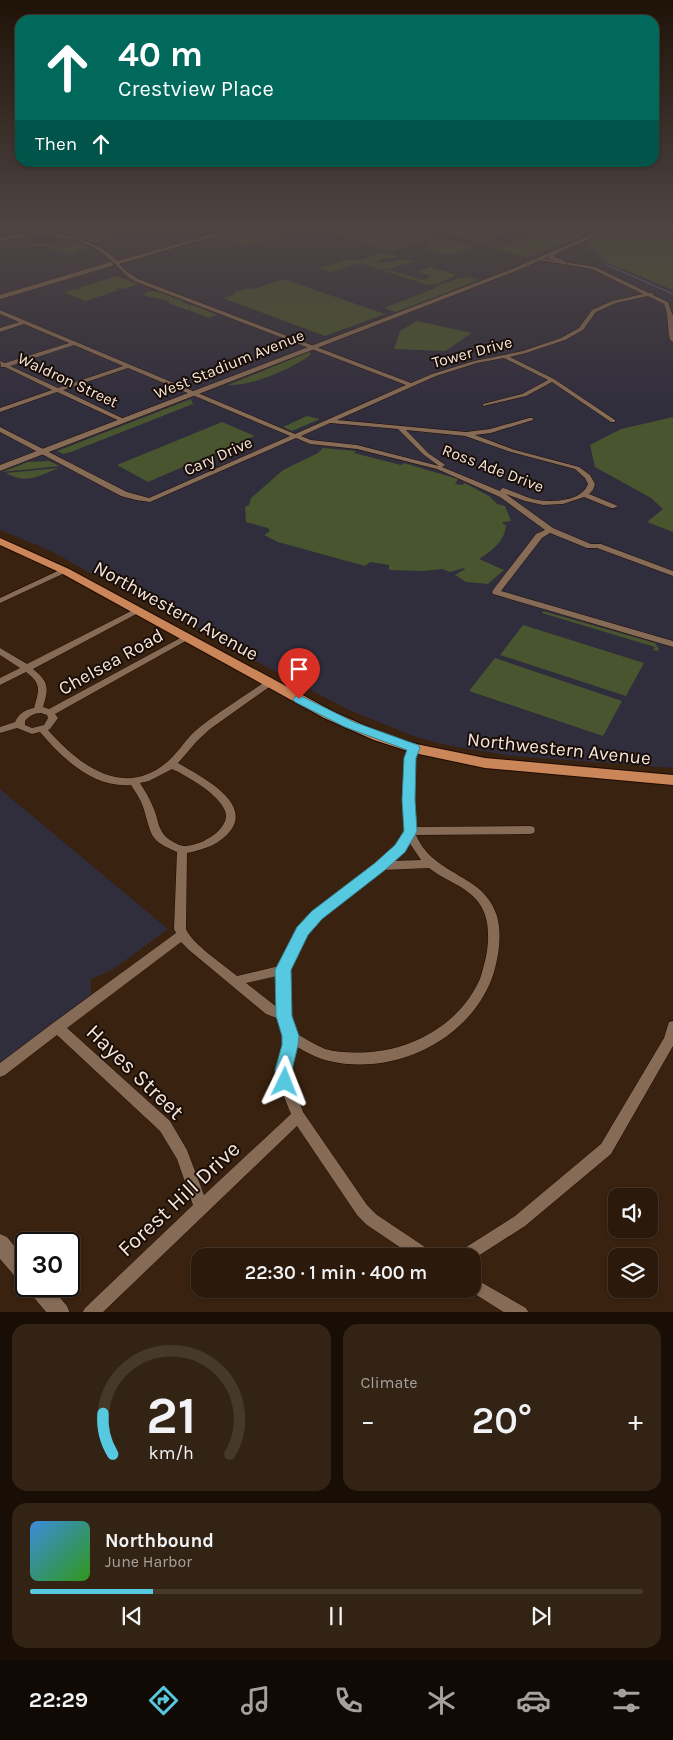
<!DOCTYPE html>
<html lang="en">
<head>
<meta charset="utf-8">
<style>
	body { margin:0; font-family:Karla,sans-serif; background:#332314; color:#f1f3f6; height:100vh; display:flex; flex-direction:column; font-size:19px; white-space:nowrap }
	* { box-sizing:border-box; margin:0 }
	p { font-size:16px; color:#a6a19d }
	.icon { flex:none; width:28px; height:28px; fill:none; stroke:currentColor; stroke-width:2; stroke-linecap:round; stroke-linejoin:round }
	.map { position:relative; height:1312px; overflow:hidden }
	.drawer { display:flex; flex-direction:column; gap:12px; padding:12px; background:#180e06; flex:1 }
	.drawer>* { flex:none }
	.hud { position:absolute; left:15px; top:15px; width:644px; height:152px; border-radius:15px; box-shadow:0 1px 4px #0004,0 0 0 1px #47382c; background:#00695c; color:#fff; overflow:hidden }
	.fabs { position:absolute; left:608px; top:1188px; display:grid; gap:10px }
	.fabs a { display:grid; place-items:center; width:50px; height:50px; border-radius:10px; background:#2b1a0b; box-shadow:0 1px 4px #0004,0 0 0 1px #47382c; font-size:25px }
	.speed { position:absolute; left:15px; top:1232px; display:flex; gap:10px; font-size:25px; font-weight:700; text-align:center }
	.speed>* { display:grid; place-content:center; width:65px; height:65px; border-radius:50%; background:#2b1a0b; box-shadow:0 1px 4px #0004,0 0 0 1px #47382c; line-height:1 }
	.speed .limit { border:2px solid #111; border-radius:8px; background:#fff; color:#111 }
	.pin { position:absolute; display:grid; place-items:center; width:42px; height:42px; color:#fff; margin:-51px -21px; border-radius:50% 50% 50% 0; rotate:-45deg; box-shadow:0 0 5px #0007 }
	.pin .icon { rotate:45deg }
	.me { position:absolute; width:55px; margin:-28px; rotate:2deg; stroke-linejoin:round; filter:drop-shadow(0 0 4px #0008) }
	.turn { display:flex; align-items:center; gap:18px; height:105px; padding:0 20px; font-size:22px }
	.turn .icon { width:65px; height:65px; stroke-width:2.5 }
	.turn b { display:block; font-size:35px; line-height:42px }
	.then { display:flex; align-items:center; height:48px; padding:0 20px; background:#0003; gap:10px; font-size:19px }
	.big { font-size:38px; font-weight:600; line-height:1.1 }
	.drawer .card { flex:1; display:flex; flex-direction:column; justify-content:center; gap:8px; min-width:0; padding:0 18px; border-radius:15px; background:#332314 }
	.drawer .dial { align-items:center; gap:0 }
	.dial svg { height:130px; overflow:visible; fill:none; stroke:#47382c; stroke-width:7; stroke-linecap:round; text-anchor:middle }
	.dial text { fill:#f1f3f6; stroke:none }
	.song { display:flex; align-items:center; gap:15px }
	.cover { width:60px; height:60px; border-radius:8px; background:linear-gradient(135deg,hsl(210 70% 55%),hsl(110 70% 35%)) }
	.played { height:5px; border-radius:2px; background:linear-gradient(90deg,#56c9e1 20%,#47382c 20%) }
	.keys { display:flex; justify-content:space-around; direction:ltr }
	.heat { display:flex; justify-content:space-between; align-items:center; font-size:28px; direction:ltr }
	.drawer .tiles { flex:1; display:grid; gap:12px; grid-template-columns:1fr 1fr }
	.card:last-child { grid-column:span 2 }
	.trip { position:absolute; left:191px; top:1248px; width:290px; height:50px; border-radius:15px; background:#2b1a0b; box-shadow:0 1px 4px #0004,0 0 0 1px #47382c; font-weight:600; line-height:50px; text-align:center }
	.tabs { display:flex; height:80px; justify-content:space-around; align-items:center; background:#110a04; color:#a6a19d }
	.tabs .icon { width:35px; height:35px }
	.tabs .on { color:#56c9e1 }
	.tabs b { font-size:22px; color:#f1f3f6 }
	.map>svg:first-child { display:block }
	.education { fill:#302d3d }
	.green { fill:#48552e }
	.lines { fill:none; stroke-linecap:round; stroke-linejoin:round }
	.stream { stroke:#527ab4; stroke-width:1 }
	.pedestrian-casing { stroke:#1f0a00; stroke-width:4.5 }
	.minor-casing { stroke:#1f0a00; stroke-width:1 }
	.tertiary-casing { stroke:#1f0a00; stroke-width:1 }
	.primary-casing { stroke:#1f0a00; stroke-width:2 }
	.pedestrian { stroke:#866b56; stroke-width:4 }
	.minor { fill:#866b56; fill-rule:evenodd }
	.tertiary { fill:#866b56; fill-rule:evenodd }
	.primary { fill:#ca8558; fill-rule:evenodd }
	.route { fill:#56c9e1; stroke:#388392 }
	.labels { text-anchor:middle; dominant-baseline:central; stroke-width:4; stroke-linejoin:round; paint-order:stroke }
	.far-street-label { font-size:16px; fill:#f6e6da; stroke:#190e07 }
	.street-label { font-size:19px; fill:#f6e6da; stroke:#190e07 }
	.near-street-label { font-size:22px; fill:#f6e6da; stroke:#190e07 }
</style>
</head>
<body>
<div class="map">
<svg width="673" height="1313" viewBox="0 0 673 1313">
	<rect width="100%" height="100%" fill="#39220f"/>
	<!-- education -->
	<g class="education">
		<path d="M0 227H673V768L513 756 451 746 416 737 349 710 206 635 205 632 106 576 92 574 51 551 0 530Z"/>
		<path d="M0 789 168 929 112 970 91 979V994L0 1063Z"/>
	</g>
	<!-- green -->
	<g class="green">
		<path d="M248 227H283L296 231 248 246 223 239 215 241 210 239Z"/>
		<path d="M321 227H522L481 243 446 233 392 251 341 236Z"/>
		<path d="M550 227H594L581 235 582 237 527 257 496 249Z"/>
		<path d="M610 227H673V290L608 263 587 242 599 236Z"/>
		<path d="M84 230 78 235 95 236 92 234 109 233V235L116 237 113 238H115L113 241 106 238 107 240 95 243 86 240 56 234Z"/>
		<path d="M442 238 473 246V247L448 256 428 249V242Z"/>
		<path d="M38 242 63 248 77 243 90 248 79 252 75 251 77 252 71 256 48 247H28Z"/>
		<path d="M381 252 394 255 395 258 382 259 376 262C389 266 397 256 414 261L390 269H378L359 263 331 272 318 268 348 259 354 261 364 259Z"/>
		<path d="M430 267 455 274V276L436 284 429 285 381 270H390L423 280 431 276 417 272Z"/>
		<path d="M116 276 139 284 123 289 115 288 119 290 85 301 64 292 75 289 80 290 82 289 78 288Z"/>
		<path d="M467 277 479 280 396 312 384 308 436 288 434 287 459 278Z"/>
		<path d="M283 279 385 314 325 336 223 298 235 294 232 293 249 288 253 289Z"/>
		<path d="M150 291 159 292 177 299 171 301 178 299 189 305 197 306 195 308 198 307 217 315 208 318 189 310 192 308 187 310 168 303 170 301 145 296 144 294Z"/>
		<path d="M417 321 472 333 445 351 394 349 400 331Z"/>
		<path d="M309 352 311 354C295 368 249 387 228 385Z"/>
		<path d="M191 399 193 404 71 452 63 454 57 451Z"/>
		<path d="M307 416 320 419 292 431 283 427Z"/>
		<path d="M673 417V532L647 522 663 509 651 498 595 467 590 445 621 429Z"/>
		<path d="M222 422 255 436 148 482 117 465Z"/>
		<path d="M323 448 356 451 354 453 401 465 404 463 458 479 455 484 462 485 465 483 489 496 497 504 505 506 511 521 503 522V524L506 525C505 541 492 551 479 559L504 570 488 584 466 582 455 575 465 569 464 568 450 572 442 569 423 571 389 570V565L370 562 365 566 278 542 264 535 270 531 268 528 246 522 245 507 249 505 251 498 283 470 318 453Z"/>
		<path d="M49 461 60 466 2 472 28 462Z"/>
		<path d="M59 468C37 476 28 485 6 473Z"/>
		<path d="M543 611 655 643 659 649 657 651 653 650 655 647 542 613Z"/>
		<path d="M523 625 644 663 626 696 500 655Z"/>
		<path d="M495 658 622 701 603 736 469 691Z"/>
	</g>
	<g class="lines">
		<!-- stream -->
		<g class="stream">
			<path d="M571 227 579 238"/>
			<path d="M586 243 607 265 673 294"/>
		</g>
		<defs>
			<path id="pedestrian" d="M0 297 111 264"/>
			<g id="minor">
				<path d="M0 227 35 231 48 227H55L40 232C68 235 97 240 117 261L238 227H245L119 264 127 272 138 279 411 383 432 374 474 361 523 351 561 338 579 328 592 310 612 301 643 294 592 269 540 260 538 259V258L595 267 649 293H653V295L668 302 673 316V342L670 340C667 328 669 315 664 304L648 296 616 303 596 312 583 330 565 340 526 353 510 357 554 379 615 420V422H611L552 382 526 396 483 406V404L522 394 548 380 504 358 477 363 436 376 337 420 466 432 490 429 529 418H533V420L491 433 475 435 515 450 579 467 590 475 595 484 593 490 589 494 618 506 614 508H611L584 497 563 504 543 505 525 501 506 494 553 528 591 544H601L673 571V576L597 548H587L550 533 542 538 501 591 673 641V647L493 594 492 592 493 590 536 534 545 530 500 497 437 469 357 449 310 444 296 438 150 502 136 500 121 496 0 432V427L2 428 127 492 149 498 290 436 128 368 63 390 126 420V422H122L57 392 0 412V408L52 390 5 367H1L0 361 5 363 69 343 24 324 0 332V328L19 322 0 314V310L295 434 406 385 134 281C122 273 114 261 102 253 74 232 33 235 0 229ZM74 345 123 366 58 388 10 366ZM330 423 398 429 424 455 439 466 357 445 311 440 301 436ZM406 430 465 436 511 452 575 469 585 478 588 484C582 502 549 503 533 499 523 496 513 491 503 488L501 489 500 491 442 467 445 465 444 464 428 453Z"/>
				<path d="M24 233 26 235 0 241V239Z"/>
				<path d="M62 569H65L69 571 0 603V598Z"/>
				<path d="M135 609H138L142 611 33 669C49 682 49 688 43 707L49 709 184 636H190L191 638 55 714 58 718 50 729 48 730C78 764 122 799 166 763 177 754 184 742 194 732 216 713 242 698 266 681H272L274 683 272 685 210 729 197 741 178 763C198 775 252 801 231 830 221 844 203 850 187 853L186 929C191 943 224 965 237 976L279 966 299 928 313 912 376 863 396 845 405 831 402 801 403 778 406 757 411 746H417L419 748C411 773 411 801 415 827L530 826 534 827 535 830 534 833 530 834 416 835C434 877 484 873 497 916 502 935 499 954 494 972 474 1038 395 1077 329 1061 317 1058 305 1052 294 1045L290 1070 292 1082 303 1112 367 1205 377 1215 431 1251 433 1256H413L367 1225 357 1215 297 1126 102 1313H82L85 1308 193 1205 177 1159 160 1131 57 1035 5 1075 0 1077V1063L53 1023 176 933 174 929 177 852C149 840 152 836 144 810 142 801 136 793 131 785 93 788 63 759 40 732L32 734 17 728 0 733V727L15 722C19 713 25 710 34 708 39 690 42 684 26 672L0 685V678L20 668 0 655V648L27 664ZM41 713 47 715 48 718 44 725 32 728 25 725V721C29 716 34 713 41 713ZM172 769C187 776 219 794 225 811 232 829 199 847 184 846 180 846 173 842 170 840 157 831 159 819 153 807 150 799 145 791 140 783L149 781ZM409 842 421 860 392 861 404 851ZM429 868C445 881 470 887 481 906 491 923 489 947 484 965 482 971 481 978 478 983 458 1024 415 1048 371 1052 356 1053 339 1053 325 1049 315 1045 305 1038 295 1033L290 1016 289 970 307 934 321 918 382 870ZM181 942 189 950 266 1014 279 1019 284 1036 276 1070 278 1082 291 1114 204 1195 187 1150 170 1121 67 1028ZM277 976 278 1008 246 983Z"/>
				<path d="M673 1021V1046L611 1154 525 1226 472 1260V1256H458L460 1251 515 1216 601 1144 664 1038 669 1022Z"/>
				<path d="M472 1277 526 1308 529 1313H505L467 1289H472Z"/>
			</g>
			<g id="tertiary">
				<path d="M600 227H607L594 237 555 254 554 257 565 261V263L549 259 548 257 516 271 0 471V465L512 269 590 235Z"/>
				<path d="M0 1234 7 1237 26 1260V1284L19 1281 0 1259Z"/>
				<path d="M27 1286H50L67 1306 70 1313H47L30 1293Z"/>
			</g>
			<path id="primary" d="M0 538 69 569 334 712 384 734 416 744 485 758 673 775V785L485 768 414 753 374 740 324 718 61 573 0 545Z"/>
		</defs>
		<!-- pedestrian casing -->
		<use href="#pedestrian" class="pedestrian-casing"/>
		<!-- minor casing -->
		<use href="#minor" class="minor-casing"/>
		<!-- tertiary casing -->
		<use href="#tertiary" class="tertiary-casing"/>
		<!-- primary casing -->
		<use href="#primary" class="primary-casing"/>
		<!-- pedestrian -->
		<use href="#pedestrian" class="pedestrian"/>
		<!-- minor -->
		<use href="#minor" class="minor"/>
		<!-- tertiary -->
		<use href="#tertiary" class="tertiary"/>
		<!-- primary -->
		<use href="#primary" class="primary"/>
	</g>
	<!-- sky -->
	<linearGradient id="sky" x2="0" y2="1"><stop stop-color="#1f1308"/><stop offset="0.55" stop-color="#4e4442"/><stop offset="1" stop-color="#4e4442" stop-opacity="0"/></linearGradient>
	<rect width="673" height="411" fill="url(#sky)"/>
	<!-- route -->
	<path class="route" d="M299 695 354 722 418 745 420 748 416 758 415 800 417 831 415 835 405 852 385 870 322 919 308 935 291 970 292 1016 299 1036 298 1045 292 1070 293 1082 291 1088 285 1090 279 1088 275 1070 282 1045V1036L276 1016 275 970 297 927 312 911 375 863 395 845 404 831 402 800 404 758 407 750 345 727 295 702 293 699 295 697Z"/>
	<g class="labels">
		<!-- far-street labels -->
		<g class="far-street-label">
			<text transform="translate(472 352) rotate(-15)">Tower Drive</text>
			<text transform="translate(229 364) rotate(-22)">West Stadium Avenue</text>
			<text transform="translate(68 380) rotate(25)">Waldron Street</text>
			<text transform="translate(218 456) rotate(-24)">Cary Drive</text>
			<text transform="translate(493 468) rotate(21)">Ross Ade Drive</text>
		</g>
		<!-- street labels -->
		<g class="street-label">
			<text transform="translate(176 611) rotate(29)">Northwestern Avenue</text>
			<text transform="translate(111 662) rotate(-29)">Chelsea Road</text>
			<text transform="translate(559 749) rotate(6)">Northwestern Avenue</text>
		</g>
		<!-- near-street labels -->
		<g class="near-street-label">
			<text transform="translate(135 1072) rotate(44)">Hayes Street</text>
			<text transform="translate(179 1199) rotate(-43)">Forest Hill Drive</text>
		</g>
	</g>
</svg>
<div class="fabs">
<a><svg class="icon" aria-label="sound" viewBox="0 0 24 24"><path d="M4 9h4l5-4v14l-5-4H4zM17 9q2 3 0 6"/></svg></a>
<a><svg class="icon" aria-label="layers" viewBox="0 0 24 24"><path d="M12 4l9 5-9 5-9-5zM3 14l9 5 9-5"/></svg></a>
</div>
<div class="speed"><div class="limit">30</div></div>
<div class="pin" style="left:299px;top:699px;background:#d93025"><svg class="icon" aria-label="arrive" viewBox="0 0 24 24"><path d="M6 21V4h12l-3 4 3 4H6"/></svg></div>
<svg class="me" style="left:285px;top:1082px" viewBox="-20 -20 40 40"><path d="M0-17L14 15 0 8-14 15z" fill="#56c9e1" stroke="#fff" stroke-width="4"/></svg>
<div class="trip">22:30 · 1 min · 400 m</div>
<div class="hud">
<div class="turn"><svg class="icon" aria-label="ahead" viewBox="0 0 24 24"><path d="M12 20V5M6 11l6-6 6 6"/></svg><div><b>40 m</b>Crestview Place</div></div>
<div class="then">Then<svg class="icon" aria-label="ahead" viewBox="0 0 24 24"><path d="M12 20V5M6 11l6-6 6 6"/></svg></div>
</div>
</div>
<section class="drawer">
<div class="tiles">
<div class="card dial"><svg viewBox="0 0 100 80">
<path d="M14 69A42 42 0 1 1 86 69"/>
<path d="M14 69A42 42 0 0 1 8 44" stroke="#56c9e1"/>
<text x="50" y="56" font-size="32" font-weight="700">21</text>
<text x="50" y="72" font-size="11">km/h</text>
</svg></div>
<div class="card"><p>Climate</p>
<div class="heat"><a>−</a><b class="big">20°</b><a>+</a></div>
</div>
<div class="card">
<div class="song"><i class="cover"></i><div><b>Northbound</b><p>June Harbor</p></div></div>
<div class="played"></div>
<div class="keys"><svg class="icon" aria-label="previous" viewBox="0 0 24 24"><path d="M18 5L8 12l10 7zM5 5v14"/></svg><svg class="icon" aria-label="pause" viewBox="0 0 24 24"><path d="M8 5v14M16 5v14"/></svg><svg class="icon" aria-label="next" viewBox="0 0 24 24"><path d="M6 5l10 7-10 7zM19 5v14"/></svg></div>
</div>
</div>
</section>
<nav class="tabs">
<b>22:29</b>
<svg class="icon on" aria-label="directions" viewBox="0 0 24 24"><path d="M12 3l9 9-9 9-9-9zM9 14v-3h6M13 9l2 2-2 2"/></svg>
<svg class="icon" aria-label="music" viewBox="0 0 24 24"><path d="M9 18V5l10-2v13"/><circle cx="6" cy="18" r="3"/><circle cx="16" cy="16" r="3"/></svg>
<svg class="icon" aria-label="phone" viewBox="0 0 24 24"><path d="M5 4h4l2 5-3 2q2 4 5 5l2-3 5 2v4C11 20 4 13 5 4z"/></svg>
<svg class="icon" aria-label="climate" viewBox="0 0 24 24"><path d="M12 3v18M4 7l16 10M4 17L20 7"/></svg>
<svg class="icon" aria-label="car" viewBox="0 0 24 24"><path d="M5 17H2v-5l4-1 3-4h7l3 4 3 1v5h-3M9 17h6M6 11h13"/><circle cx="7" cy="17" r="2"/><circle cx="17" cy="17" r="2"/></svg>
<svg class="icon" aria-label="filters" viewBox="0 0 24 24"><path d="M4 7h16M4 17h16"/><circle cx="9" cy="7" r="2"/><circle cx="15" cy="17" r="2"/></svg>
</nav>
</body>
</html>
